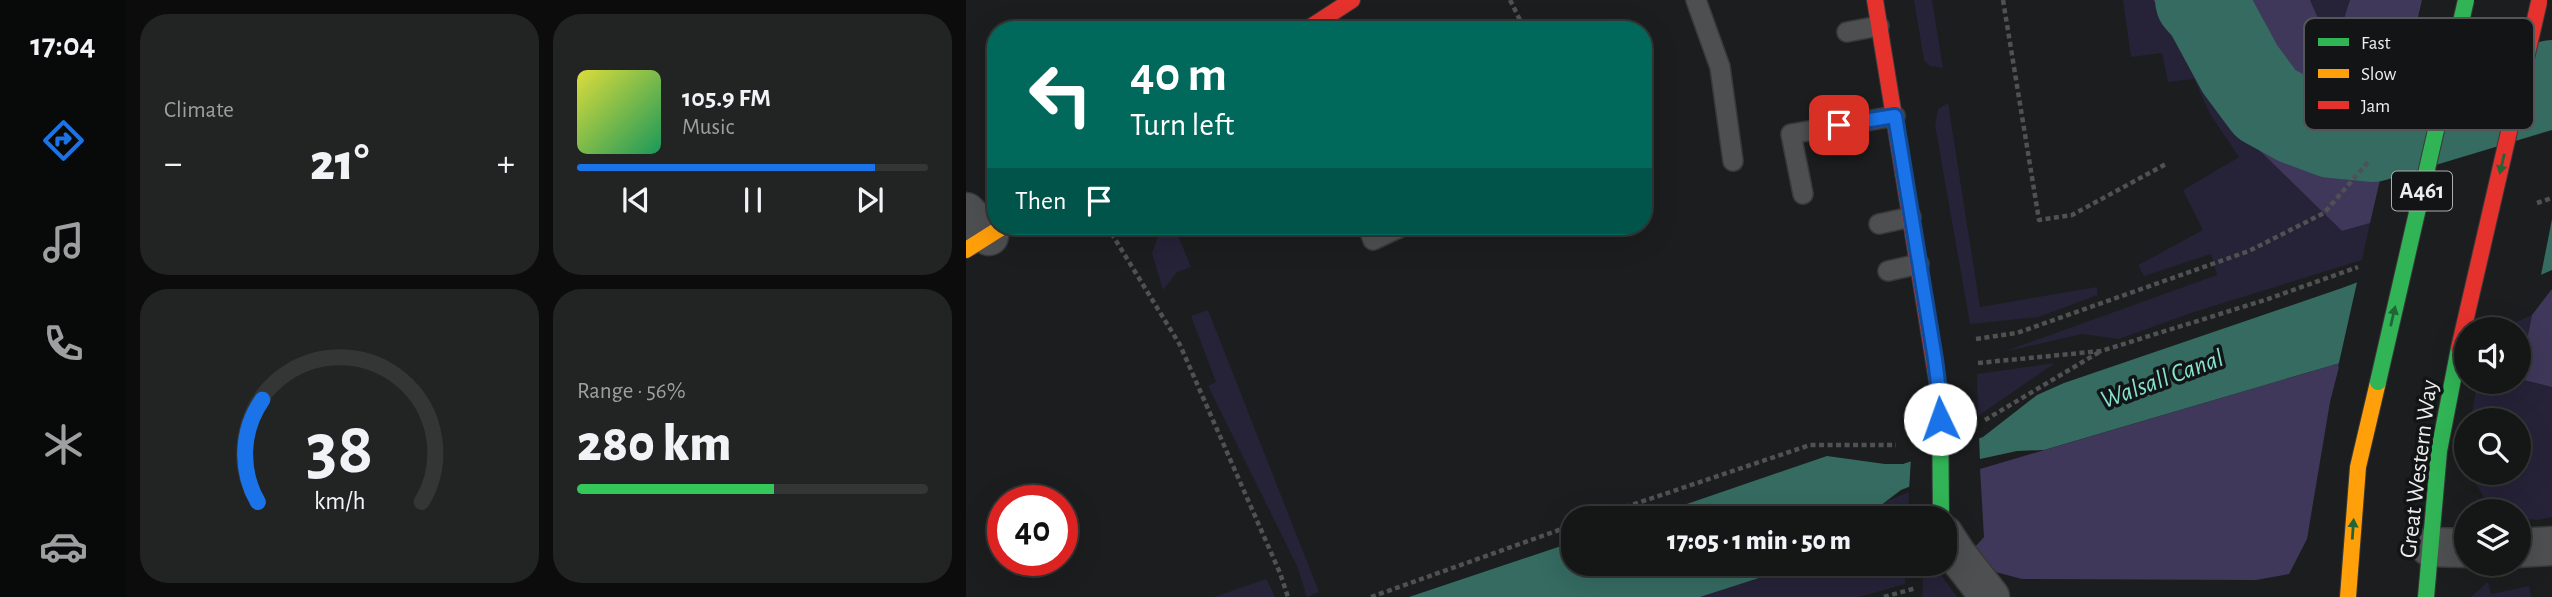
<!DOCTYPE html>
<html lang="en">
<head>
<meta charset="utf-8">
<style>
	body { margin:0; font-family:"Alegreya Sans",sans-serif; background:#222323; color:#f1f3f6; height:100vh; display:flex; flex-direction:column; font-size:26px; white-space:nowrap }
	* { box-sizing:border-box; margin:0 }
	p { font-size:23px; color:#9d9fa1 }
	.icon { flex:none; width:38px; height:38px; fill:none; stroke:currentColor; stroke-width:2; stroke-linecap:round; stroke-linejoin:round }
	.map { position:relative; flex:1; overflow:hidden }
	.drawer { display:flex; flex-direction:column; gap:14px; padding:14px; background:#0c0c0c; width:840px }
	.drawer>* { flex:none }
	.hud { position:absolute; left:21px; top:21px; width:665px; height:214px; border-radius:28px; box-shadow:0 7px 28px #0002,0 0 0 2px #343535; background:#00695c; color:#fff; overflow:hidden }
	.controls { position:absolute; left:1488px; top:317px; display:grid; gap:14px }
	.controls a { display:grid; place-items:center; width:77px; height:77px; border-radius:50%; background:#151616; box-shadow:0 7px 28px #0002,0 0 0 2px #343535; font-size:35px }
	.speed { position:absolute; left:21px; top:485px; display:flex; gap:14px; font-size:35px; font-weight:700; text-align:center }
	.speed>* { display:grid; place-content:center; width:91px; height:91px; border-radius:50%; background:#151616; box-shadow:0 7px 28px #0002,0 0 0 2px #343535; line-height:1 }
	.speed .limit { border:10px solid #d22; background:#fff; color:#111 }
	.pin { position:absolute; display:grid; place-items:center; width:60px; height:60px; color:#fff; margin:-30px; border-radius:14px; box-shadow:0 4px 10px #0006 }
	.me { position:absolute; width:77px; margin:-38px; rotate:357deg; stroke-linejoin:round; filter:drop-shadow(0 0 5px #0008) }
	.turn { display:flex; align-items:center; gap:24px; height:147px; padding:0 28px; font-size:32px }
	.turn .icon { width:91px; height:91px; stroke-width:2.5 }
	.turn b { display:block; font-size:49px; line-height:60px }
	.then { display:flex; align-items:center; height:66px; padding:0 28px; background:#0003; gap:14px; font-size:26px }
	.big { font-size:52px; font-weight:800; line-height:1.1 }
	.drawer .tile { flex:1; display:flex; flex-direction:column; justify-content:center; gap:10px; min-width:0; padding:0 24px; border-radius:28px; background:#222323 }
	.drawer .dial { align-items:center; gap:0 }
	.dial svg { height:182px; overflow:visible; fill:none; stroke:#343535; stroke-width:7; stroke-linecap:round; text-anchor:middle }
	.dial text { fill:#f1f3f6; stroke:none }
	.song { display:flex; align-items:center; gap:21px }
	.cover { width:84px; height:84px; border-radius:10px; background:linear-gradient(135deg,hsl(60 70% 55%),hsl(150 70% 35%)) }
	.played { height:7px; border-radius:4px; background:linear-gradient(90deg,#1a73e8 85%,#343535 85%) }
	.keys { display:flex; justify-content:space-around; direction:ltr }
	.heat { display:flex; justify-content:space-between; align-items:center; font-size:38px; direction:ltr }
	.charge { height:10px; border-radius:5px; background:linear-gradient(90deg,#34c759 56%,#343535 0) }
	.drawer .tiles { flex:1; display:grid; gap:14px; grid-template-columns:repeat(2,1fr) }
	.trip { position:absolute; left:595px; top:506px; width:396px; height:70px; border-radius:28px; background:#151616; box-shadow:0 7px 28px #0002,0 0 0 2px #343535; font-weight:800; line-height:70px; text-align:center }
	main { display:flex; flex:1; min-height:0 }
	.tab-bar { display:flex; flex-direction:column; width:126px; justify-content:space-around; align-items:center; background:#080909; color:#9d9fa1 }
	.tab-bar .icon { width:49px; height:49px }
	.tab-bar .on { color:#1a73e8 }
	.tab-bar b { font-size:32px; color:#f1f3f6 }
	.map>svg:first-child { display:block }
	.green { fill:#262238 }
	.forest { fill:#3f385a }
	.water { fill:#356b61 }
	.pier { fill:#1c1d1e }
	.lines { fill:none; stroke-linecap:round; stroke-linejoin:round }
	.river { stroke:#356b61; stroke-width:88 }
	.lane-casing { stroke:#38393a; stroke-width:22 }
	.street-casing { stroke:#38393a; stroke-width:41 }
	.fast-casing { stroke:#38393a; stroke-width:18 }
	.slow-casing { stroke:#38393a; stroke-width:18 }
	.jam-casing { stroke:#38393a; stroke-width:18 }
	.path { stroke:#505152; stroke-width:4.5; stroke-dasharray:5 3.5; stroke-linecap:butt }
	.lane { stroke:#4e4f50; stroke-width:19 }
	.street { stroke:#4e4f50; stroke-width:38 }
	.fast { stroke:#30b455; stroke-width:16 }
	.slow { stroke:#ff9f0a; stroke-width:16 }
	.jam { stroke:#e5322d; stroke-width:16 }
	.fast-bridge-casing { stroke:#38393a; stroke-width:18; stroke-linecap:butt }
	.jam-bridge-casing { stroke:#38393a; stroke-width:18; stroke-linecap:butt }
	.fast-bridge { stroke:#30b455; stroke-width:16 }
	.jam-bridge { stroke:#e5322d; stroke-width:16 }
	.oneway { fill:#216436 }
	.route-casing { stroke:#114b97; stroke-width:18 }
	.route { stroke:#1a73e8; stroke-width:12 }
	.labels { text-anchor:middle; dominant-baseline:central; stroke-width:7; stroke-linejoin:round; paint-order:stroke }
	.shield { fill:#121416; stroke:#abadae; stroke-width:2 }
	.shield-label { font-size:23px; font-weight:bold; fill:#eceeef }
	.street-label { font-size:24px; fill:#eceeef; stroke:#121416 }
	.water-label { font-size:26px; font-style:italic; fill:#85e3d0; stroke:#121416 }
	.key { fill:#121416; stroke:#535557; stroke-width:2 }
	.key-label { font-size:19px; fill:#eceeef }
</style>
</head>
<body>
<main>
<nav class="tab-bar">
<b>17:04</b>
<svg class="icon on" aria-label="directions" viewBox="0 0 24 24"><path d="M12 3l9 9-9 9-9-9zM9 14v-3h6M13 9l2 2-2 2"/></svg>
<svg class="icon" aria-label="music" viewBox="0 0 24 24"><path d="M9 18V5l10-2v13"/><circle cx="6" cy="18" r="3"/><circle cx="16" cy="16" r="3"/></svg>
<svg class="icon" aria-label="phone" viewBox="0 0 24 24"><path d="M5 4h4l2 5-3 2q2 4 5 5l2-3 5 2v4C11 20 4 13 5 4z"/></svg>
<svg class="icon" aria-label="climate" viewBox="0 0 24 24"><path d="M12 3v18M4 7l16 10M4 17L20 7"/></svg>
<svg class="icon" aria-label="car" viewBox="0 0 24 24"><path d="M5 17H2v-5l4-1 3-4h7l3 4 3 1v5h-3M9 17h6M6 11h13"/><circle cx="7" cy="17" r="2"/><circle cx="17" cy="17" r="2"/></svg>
</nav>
<section class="drawer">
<div class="tiles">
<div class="tile"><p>Climate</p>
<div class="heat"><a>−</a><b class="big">21°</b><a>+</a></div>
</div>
<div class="tile">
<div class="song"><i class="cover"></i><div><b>105.9 FM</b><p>Music</p></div></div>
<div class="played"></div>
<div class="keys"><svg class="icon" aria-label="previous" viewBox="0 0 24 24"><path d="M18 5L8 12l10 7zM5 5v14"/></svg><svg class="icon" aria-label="pause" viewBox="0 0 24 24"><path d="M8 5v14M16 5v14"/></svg><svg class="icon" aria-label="next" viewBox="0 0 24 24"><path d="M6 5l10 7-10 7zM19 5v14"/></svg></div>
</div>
<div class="tile dial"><svg viewBox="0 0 100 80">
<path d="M14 69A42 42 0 1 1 86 69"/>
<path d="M14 69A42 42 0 0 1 16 24" stroke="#1a73e8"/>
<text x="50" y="56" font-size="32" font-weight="700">38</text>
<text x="50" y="72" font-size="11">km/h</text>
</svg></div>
<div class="tile"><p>Range · 56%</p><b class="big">280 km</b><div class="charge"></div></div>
</div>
</section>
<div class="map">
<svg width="1586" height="597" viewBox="0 0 1586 597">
	<rect width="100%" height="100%" fill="#1c1d1e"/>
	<!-- green -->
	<g class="green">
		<path d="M948 0H966L977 68 964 66 958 60Z"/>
		<path d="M1157 0H1187L1227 49 1251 109 1376 231 1404 223 1396 260 1228 312 1153 339 1116 334 1037 352 1251 275 1245 254 1178 276 1172 265 1237 230 1217 190 1273 157 1244 114 1228 79 1202 82 1196 53 1165 57Z"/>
		<path d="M1344 0H1384L1367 53Z"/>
		<path d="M982 103 1014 307 1131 287V295L1073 317 1004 324 969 125 972 109Z"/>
		<path d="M196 226H208L225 267 211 272 197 290 186 253Z"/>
		<path d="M242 310 353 592 341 597 331 566 242 386 250 382 225 316Z"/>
		<path d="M1566 315 1553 379 1586 387V517L1571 520 1552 518V511H1534L1518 498 1504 473 1552 472V420H1505L1511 382H1552V329H1534Z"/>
		<path d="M1089 363 1012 416 1011 374Z"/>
		<path d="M943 492 942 518H898L914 504Z"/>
		<path d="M825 564H940L939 584 893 597H734L796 577Z"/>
		<path d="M972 571 991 597H956L957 577Z"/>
		<path d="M300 579 309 597H248Z"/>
		<path d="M1522 582 1525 594 1563 586 1565 597H1505Z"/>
	</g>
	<!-- forest -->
	<g class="forest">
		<path d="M1187 0H1344L1367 52 1384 0H1456L1404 223 1376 231 1251 109 1227 49Z"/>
		<path d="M1586 289V387L1553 379 1566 315Z"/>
		<path d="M1374 363 1364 402 1341 539 1323 574 1290 580 1056 579 1022 570 1008 548 1018 537 1014 469Z"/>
	</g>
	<!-- water -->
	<g class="water">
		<path d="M1586 210V270L1374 363 1078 450 1051 451 1014 459 935 490 898 518H680L861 456 919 464H937L1017 437 1071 395 1098 383 1376 288Z"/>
		<path d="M607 542V564H825L796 577 734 597H443Z"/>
	</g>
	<!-- pier -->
	<g class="pier">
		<path d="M1586 206V219L1574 280 1372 367 1392 278Z"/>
		<path d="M1013 435 1014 463 943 491 945 458Z"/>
	</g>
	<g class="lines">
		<!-- river -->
		<path class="river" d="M1233 0 1242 10 1274 69 1300 104 1331 121 1366 134 1407 138 1586 84"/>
		<defs>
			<g id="lane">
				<path d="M730 0 754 67 767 161"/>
				<path d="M881 32 913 26"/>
				<path d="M837 194 825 134 929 116"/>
				<path d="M913 224 945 217"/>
				<path d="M402 226 407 240 437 226"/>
				<path d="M922 271 953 264"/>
			</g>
			<g id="street">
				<path d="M0 212 23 236"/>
				<path d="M978 535 991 555 1024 597"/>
				<path d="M1464 547 1500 548"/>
				<path d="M1552 548 1586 546"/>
			</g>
			<path id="fast" d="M1460 597 1473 451 1493 348"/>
			<g id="slow">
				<path d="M0 250 38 226"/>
				<path d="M1382 597 1392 467 1412 382"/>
			</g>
			<g id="jam">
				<path d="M909 0 974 399"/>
				<path d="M340 30 386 0"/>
			</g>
		</defs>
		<!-- lane casing -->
		<use href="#lane" class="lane-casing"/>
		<!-- street casing -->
		<use href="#street" class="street-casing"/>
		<!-- fast casing -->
		<use href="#fast" class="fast-casing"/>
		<!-- slow casing -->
		<use href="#slow" class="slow-casing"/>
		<!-- jam casing -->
		<use href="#jam" class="jam-casing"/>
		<!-- path -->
		<g class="path">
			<path d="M544 0 559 30"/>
			<path d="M1037 0 1073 220 1106 215 1200 164"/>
			<path d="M1571 203 1586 198"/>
			<path d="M141 226 214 345 314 573 322 597"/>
			<path d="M1010 339 1051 333 1283 251 1358 213 1403 161"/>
			<path d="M1012 363 1135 351 1299 300 1392 267"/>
			<path d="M1019 420 1135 351"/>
			<path d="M627 518 844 445H930"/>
			<path d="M405 597 607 525"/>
			<path d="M918 597 950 588"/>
		</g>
		<!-- lane -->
		<use href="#lane" class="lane"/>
		<!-- street -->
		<use href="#street" class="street"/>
		<!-- fast -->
		<use href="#fast" class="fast"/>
		<!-- slow -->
		<use href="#slow" class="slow"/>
		<!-- jam -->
		<use href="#jam" class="jam"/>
		<defs>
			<g id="fast-bridge">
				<path d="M1412 382 1500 0"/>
				<path d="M974 399 975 518"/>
			</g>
			<path id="jam-bridge" d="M1493 348 1573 2"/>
		</defs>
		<!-- fast-bridge casing -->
		<use href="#fast-bridge" class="fast-bridge-casing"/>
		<!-- jam-bridge casing -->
		<use href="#jam-bridge" class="jam-bridge-casing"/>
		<!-- fast-bridge -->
		<use href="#fast-bridge" class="fast-bridge"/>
		<!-- jam-bridge -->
		<use href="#jam-bridge" class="jam-bridge"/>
	</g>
	<!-- one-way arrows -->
	<defs><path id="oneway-solid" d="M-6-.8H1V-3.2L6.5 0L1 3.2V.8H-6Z" transform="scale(1.75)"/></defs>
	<g class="oneway">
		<use href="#oneway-solid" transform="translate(1536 164) rotate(103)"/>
		<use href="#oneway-solid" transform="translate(1427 316) rotate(-77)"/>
		<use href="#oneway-solid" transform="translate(1387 529) rotate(-86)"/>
	</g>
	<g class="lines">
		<defs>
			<path id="route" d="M873 125 929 116 969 359 974 399V419"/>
		</defs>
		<!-- route casing -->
		<use href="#route" class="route-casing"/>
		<!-- route -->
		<use href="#route" class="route"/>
	</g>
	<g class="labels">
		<!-- shield labels -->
		<rect class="shield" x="1426" y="171.5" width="60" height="39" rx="5"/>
		<g class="shield-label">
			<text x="1456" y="191">A461</text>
		</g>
		<!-- street labels -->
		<g class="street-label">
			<text transform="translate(1453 469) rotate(-83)">Great Western Way</text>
		</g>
		<!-- water labels -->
		<g class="water-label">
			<text transform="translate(1196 379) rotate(-20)">Walsall Canal</text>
		</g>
	</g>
	<!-- legend -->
	<rect x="1338" y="18" width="230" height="112" rx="10" class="key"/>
	<rect x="1352" y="38" width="31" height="8" fill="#30b455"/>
	<rect x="1352" y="69" width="31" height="9" fill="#ff9f0a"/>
	<rect x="1352" y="101" width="31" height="8" fill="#e5322d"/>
	<g class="key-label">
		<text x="1395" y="49">Fast</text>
		<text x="1395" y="80">Slow</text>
		<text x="1395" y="112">Jam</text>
	</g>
</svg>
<div class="controls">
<a><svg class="icon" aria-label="sound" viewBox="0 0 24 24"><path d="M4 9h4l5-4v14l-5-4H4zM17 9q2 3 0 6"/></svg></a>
<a><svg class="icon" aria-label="search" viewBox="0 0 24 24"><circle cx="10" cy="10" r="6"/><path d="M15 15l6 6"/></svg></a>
<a><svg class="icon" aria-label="layers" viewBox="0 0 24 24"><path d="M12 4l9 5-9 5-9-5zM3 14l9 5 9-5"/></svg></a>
</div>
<div class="speed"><div class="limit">40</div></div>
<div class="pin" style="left:873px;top:125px;background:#d93025"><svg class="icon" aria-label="arrive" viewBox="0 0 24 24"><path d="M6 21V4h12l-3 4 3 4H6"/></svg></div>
<svg class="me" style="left:974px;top:419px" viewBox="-20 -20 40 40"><circle r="19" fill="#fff"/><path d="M0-13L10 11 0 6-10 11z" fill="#1a73e8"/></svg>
<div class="trip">17:05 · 1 min · 50 m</div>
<div class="hud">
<div class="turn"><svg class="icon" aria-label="left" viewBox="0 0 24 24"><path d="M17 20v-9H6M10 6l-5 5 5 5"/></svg><div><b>40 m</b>Turn left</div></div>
<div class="then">Then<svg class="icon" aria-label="arrive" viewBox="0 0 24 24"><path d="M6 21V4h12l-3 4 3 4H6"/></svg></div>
</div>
</div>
</main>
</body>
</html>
